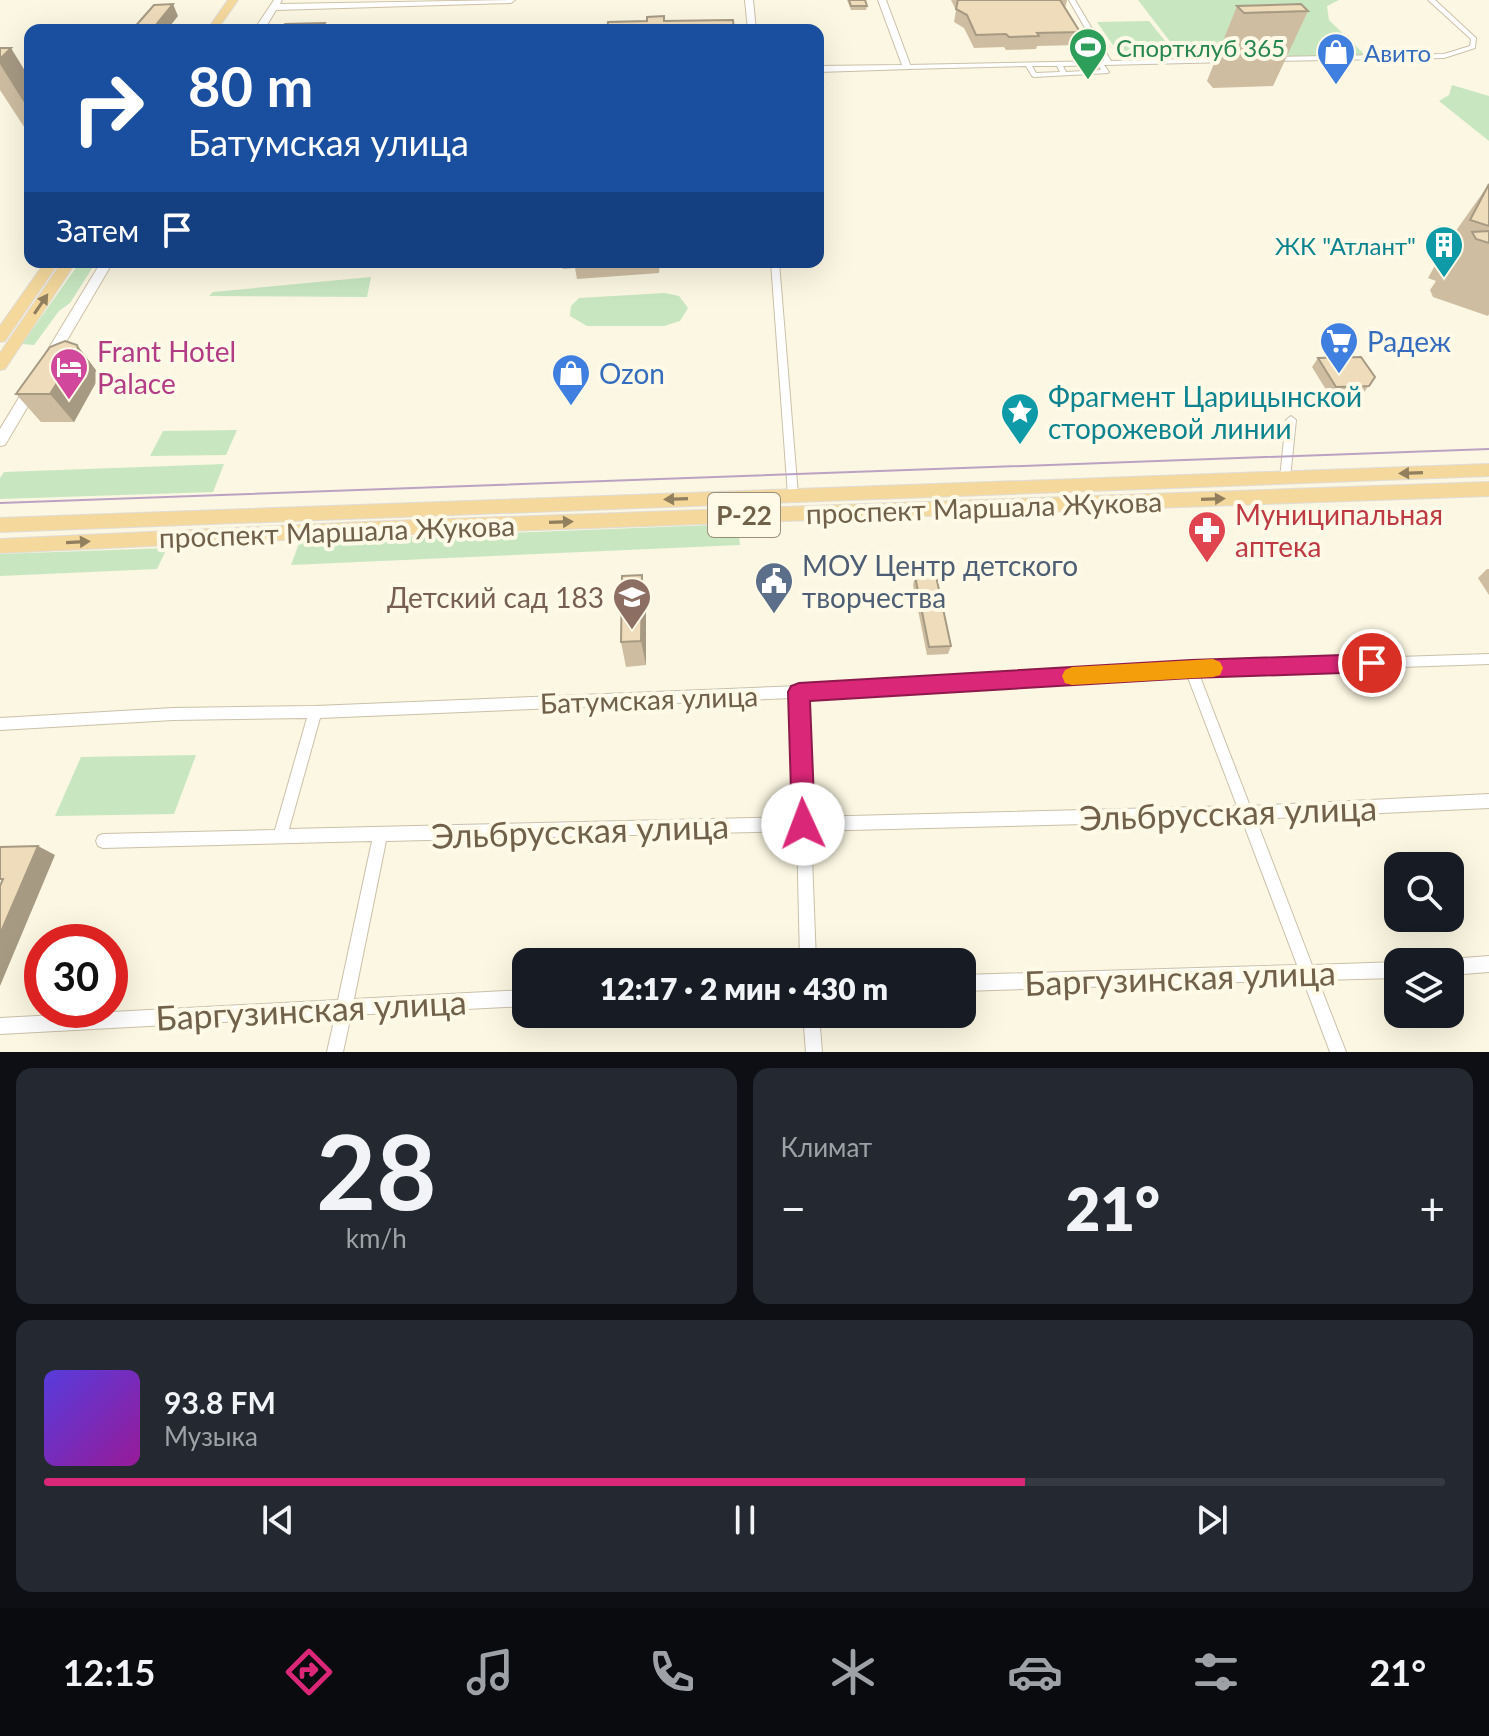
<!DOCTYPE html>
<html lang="ru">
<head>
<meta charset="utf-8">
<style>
	body { margin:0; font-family:Lato,sans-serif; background:#242831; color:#f1f3f6; height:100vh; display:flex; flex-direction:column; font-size:30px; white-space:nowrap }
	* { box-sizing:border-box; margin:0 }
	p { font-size:26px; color:#9ea1a6 }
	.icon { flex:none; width:44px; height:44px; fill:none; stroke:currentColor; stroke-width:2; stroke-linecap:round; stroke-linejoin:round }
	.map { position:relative; height:1052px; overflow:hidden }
	.panel { display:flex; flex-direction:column; gap:16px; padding:16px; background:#0d0f14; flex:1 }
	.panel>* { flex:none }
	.hud { position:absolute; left:24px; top:24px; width:800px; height:244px; border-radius:16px; box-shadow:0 8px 32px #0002; background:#1a4fa0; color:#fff; overflow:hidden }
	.controls { position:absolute; left:1384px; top:852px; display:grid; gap:16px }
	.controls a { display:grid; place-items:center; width:80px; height:80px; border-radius:16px; background:#171b24; box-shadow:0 8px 32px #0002; font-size:40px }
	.speed { position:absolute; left:24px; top:924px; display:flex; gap:16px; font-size:40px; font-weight:700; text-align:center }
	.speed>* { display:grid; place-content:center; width:104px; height:104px; border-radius:50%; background:#171b24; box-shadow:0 8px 32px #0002; line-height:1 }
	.speed .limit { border:12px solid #d22; background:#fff; color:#111 }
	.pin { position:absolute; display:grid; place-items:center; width:68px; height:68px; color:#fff; margin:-34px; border:4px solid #fff; border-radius:50%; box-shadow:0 2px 8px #0007 }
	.me { position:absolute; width:88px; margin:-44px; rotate:358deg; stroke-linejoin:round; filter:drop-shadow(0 0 6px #0008) }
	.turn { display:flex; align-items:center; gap:28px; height:168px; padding:0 32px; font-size:36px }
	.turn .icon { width:104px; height:104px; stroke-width:2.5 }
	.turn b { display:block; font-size:56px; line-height:68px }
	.then { display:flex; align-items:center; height:76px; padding:0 32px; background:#0003; gap:16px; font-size:30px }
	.big { font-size:60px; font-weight:800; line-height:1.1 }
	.panel .widget { flex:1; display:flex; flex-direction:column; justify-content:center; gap:12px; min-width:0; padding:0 28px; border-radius:16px; background:#242831 }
	.panel .dial { align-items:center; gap:0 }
	.dial b { font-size:104px; line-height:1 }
	.song { display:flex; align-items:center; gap:24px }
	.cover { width:96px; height:96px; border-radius:12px; background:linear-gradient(135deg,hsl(250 70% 55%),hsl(300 70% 35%)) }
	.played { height:8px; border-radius:4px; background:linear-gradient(90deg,#db2777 70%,#363941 70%) }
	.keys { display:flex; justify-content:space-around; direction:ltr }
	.heat { display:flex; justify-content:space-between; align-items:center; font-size:44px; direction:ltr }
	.panel .tiles { flex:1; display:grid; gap:16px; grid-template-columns:1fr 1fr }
	.widget:last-child { grid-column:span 2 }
	.trip { position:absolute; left:512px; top:948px; width:464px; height:80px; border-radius:16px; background:#171b24; box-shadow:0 8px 32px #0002; font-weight:800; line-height:80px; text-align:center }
	.menu { display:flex; height:128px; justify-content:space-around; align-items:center; background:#090b0e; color:#9ea1a6 }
	.menu .icon { width:56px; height:56px }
	.menu .current { color:#db2777 }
	.menu b { font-size:36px; color:#f1f3f6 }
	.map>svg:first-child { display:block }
	.green { fill:#c8e7c1 }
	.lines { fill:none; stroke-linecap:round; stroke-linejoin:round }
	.minor-casing { stroke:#cbc0a9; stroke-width:2 }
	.tertiary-casing { stroke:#cbc0a9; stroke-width:2 }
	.secondary-casing { stroke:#cec1a7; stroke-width:2 }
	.trunk-casing { stroke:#e0dcd7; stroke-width:2 }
	.minor { fill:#fff; fill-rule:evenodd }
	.tertiary { fill:#fff; fill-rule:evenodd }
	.secondary { fill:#fff; fill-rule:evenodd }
	.trunk { fill:#f4d89c; fill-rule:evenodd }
	.tram { stroke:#bba2c3; stroke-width:2 }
	.wall { fill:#cebda1 }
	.shaded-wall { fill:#a79a83 }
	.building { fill:#efdcbb; stroke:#a79a83; stroke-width:2 }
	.oneway { fill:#927f5e }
	.route { fill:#db2777; stroke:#8e194d; stroke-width:2 }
	.slow { fill:#f59e0b }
	.labels { text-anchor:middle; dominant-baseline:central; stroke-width:8; stroke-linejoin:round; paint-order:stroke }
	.far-leisure-label { font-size:24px; fill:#27864d; stroke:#fefae7; text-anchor:start }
	.far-shop-label { font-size:24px; fill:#366cbe; stroke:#fefae7; text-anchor:start }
	.far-culture-label { font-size:24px; fill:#0d838f; stroke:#fefae7; text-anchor:end }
	.shield { fill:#fefae7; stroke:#9b8f79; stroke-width:2 }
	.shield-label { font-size:26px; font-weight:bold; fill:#71614a }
	.shop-label { font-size:28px; fill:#366cbe; stroke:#fefae7; text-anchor:start }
	.hotel-label { font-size:28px; fill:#b23c85; stroke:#fefae7; text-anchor:start }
	.culture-label { font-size:28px; fill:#0d838f; stroke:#fefae7; text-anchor:start }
	.street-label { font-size:28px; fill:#71614a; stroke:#fefae7 }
	.health-label { font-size:28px; fill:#be3a42; stroke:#fefae7; text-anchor:start }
	.service-label { font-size:28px; fill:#4e5e75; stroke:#fefae7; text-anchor:start }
	.education-label { font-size:28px; fill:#785e54; stroke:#fefae7; text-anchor:end }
	.near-street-label { font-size:34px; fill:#71614a; stroke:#fefae7 }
</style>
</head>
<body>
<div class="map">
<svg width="1489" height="1052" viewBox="0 0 1489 1052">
	<rect width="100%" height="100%" fill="#fbf7e2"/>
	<!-- green -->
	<g class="green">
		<path d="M1138 0H1339L1327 6 1329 20 1365 55 1289 57 1265 30 1276 55 1182 57Z"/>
		<path d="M1149 21 1174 52 1119 54 1097 22Z"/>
		<path d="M1452 85 1489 96V141L1439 101 1449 95Z"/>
		<path d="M80 262H96L70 303 59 311 34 345 22 344Z"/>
		<path d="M371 277 367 297 209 296 213 292Z"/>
		<path d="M665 293 679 296 688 308 680 321 664 326H587L570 316 571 306 579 298Z"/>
		<path d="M237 430 226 455 150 456 163 431Z"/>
		<path d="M224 464 213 492 0 499V478L4 472Z"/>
		<path d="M738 524 740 545 291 565 300 541Z"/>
		<path d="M167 548 157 569 0 576V554Z"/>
		<path d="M196 755 174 814 55 816 81 757Z"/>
	</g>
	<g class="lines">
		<defs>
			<g id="minor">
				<path d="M1069 0H1075L1111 61 1230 58 1233 60 1230 62 1104 65 1109 72 1108 73 1034 77 1032 76 1026 66 907 69 904 67 907 65 1104 61ZM1098 65 1101 70 1066 72 1063 66ZM1032 66H1057L1060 72 1036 73Z"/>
				<path d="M1428 0H1435L1476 38 1475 48 1444 58 1271 61 1268 59 1271 57 1444 54 1470 46 1471 39Z"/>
				<path d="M771 262H779L798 495 793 499 788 495Z"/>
				<path d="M1291 416 1296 420 1290 478 1285 482 1280 478 1286 420Z"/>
				<path d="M1489 654V664L1199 674 1250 806 1489 794V808L1256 819 1312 965 1398 962V978L1318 980 1346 1052H1330L1303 980 962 991V975L1297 965 1242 820 811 831 816 962H800L797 831 386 841 354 999 526 990V1006L351 1015 343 1052H327L335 1016 0 1034V1018L338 1000 372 841 103 848 98 846 96 841 98 836 103 834 275 830 307 718 173 720 0 730V718L173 708 315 706 799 686 1191 664ZM1187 675 1237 806 810 817 805 697ZM793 698 796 817 289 829 320 718Z"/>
				<path d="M1489 956V972L1450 975V962H1444L1450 959Z"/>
				<path d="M803 1014H819L822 1052H806Z"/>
			</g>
			<g id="tertiary">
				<path d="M745 0H753L756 30H748Z"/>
				<path d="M878 0H886L911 67 910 69 818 72V66L902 65Z"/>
			</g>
			<g id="secondary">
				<path d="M274 0H282L280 4 515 0 511 3 276 10 264 30H254Z"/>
				<path d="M101 262H113L53 364H43L41 361Z"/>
				<path d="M34 379 41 384 5 445 0 446V429L29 381Z"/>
			</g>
			<g id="trunk">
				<path d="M228 0H238L217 30H207Z"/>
				<path d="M45 262H59L5 341 0 342V326Z"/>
				<path d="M62 262H76L5 369 0 370V353Z"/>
				<path d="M1489 464V476L0 532V518Z"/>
				<path d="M1489 482V496L365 536 0 553V539L365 522Z"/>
			</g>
		</defs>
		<!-- minor casing -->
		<use href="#minor" class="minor-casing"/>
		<!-- tertiary casing -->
		<use href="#tertiary" class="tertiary-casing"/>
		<!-- secondary casing -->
		<use href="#secondary" class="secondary-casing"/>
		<!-- trunk casing -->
		<use href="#trunk" class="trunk-casing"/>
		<!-- minor -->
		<use href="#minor" class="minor"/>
		<!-- tertiary -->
		<use href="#tertiary" class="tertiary"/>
		<!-- secondary -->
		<use href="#secondary" class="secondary"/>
		<!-- trunk -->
		<use href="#trunk" class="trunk"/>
		<!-- tram -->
		<path class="tram" d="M0 503 1489 449"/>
	</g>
	<!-- wall -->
	<g class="wall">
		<path d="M847 0H865L867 6 866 10H851Z"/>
		<path d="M951 0H1067L1065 8 1080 32 1077 45 1037 46 1036 49 1006 50 1004 47 974 48 964 28 954 22 956 10Z"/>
		<path d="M1237 6 1308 11 1273 86 1213 88 1207 81Z"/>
		<path d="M0 48 30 79V136L0 90Z"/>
		<path d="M818 60 823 87 820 127H818Z"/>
		<path d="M1489 184V314L1488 316 1433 297 1430 290 1436 281 1428 278 1448 242Z"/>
		<path d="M561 262H660L659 273 577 279 575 268 563 269Z"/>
		<path d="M77 345 98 373 99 377 74 422H41L16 394Z"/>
		<path d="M1318 358 1375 377 1362 395 1330 396 1312 367Z"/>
		<path d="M1487 569H1489V595L1478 578Z"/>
		<path d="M915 576 951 646 948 654 927 655 913 585Z"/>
		<path d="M646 600V665L626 667 621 642Z"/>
	</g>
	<!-- shaded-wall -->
	<g class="shaded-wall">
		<path d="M173 4 178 16 167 30H152Z"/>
		<path d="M11 48 30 79V112L0 64V59Z"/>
		<path d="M77 345 98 373 99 377 74 422 50 394Z"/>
		<path d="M642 575 646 600V665L641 641Z"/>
		<path d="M38 846 55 855 0 986V934Z"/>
	</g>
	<!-- building -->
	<g class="building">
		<path d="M849 0H865L867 6H851Z"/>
		<path d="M958 0H1060L1080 32 1037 33 1039 36 1009 37 1006 34 976 35 967 15 956 9Z"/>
		<path d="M173 4 152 30H132L154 5Z"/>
		<path d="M1301 4 1308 11 1244 13 1237 6Z"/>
		<path d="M664 16V21L733 20 734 30H607L608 22 647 21V17Z"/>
		<path d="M325 23 322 30H281L285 24Z"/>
		<path d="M0 48H11L0 59Z"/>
		<path d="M818 60 823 87H818Z"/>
		<path d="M1489 184V226L1470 220Z"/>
		<path d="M1489 231V243L1476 239 1472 232Z"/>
		<path d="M65 341 77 345 78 349 50 394H16L50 347Z"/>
		<path d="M1361 357 1375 377 1369 386 1336 387 1318 358Z"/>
		<path d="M642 575 641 641 621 642 622 576Z"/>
		<path d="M915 576H936L951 646 929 647Z"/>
		<path d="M38 846 0 934V886L3 879H0V847Z"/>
	</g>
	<!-- one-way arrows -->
	<defs><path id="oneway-solid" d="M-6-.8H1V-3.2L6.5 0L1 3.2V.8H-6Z" transform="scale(2)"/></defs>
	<g class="oneway">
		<use href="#oneway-solid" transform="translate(41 304) rotate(-56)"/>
		<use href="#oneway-solid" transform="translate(1411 473) rotate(178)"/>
		<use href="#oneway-solid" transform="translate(676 499) rotate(178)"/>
		<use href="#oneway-solid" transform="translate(1213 499) rotate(-2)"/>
		<use href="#oneway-solid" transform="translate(561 522) rotate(-2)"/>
		<use href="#oneway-solid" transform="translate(78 542) rotate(-3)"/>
	</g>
	<!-- route -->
	<path class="route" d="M1372 654 1380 656 1383 663 1380 669 1372 672 1191 678 810 701 815 824 811 832 803 836 795 832 792 824 788 692 791 686 799 683 1191 660Z"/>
	<!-- slow -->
	<path class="slow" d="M1213 659 1220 662 1223 668 1220 675 1213 677 1072 685 1065 683 1062 676 1065 670 1072 667Z"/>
	<!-- icons -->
	<defs>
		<symbol id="stadium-pin" viewBox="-11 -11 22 30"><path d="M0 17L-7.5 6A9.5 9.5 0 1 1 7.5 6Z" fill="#2e9e5b" stroke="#fefae7"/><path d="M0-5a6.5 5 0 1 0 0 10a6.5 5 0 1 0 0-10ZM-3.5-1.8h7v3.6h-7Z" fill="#fff"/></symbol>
		<symbol id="shop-pin" viewBox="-11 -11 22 30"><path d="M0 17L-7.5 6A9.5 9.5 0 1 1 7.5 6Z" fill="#3f7fe0" stroke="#fefae7"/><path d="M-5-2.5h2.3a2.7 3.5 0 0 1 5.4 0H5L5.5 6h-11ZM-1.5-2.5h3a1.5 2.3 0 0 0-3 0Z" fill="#fff"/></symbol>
		<symbol id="building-pin" viewBox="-11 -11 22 30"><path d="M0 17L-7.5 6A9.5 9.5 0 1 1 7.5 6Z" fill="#0f9aa8" stroke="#fefae7"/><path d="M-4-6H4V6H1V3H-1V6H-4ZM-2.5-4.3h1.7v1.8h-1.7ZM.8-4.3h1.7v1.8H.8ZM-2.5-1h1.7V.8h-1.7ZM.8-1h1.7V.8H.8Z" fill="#fff"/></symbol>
		<symbol id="supermarket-pin" viewBox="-11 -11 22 30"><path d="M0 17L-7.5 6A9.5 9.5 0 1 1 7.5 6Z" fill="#3f7fe0" stroke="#fefae7"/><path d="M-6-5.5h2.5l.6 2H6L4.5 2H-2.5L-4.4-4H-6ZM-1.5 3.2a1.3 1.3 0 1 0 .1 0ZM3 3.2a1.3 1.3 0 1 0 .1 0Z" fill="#fff"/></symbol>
		<symbol id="hotel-pin" viewBox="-11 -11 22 30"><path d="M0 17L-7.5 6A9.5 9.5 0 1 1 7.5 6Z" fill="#d1479c" stroke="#fefae7"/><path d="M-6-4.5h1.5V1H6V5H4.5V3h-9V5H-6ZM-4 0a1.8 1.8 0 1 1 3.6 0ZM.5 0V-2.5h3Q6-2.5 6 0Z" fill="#fff"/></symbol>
		<symbol id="sight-pin" viewBox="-11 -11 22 30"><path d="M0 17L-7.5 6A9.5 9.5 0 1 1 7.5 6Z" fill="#0f9aa8" stroke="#fefae7"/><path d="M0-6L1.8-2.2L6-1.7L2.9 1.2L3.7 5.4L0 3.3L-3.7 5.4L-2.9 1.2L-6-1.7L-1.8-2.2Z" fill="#fff"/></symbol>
		<symbol id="pharmacy-pin" viewBox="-11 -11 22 30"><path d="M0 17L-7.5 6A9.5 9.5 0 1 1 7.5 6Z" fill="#e0444e" stroke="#fefae7"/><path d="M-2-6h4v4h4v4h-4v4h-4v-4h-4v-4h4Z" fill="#fff"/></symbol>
		<symbol id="civic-pin" viewBox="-11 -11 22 30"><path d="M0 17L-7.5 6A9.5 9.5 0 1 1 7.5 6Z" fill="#5c6f8a" stroke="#fefae7"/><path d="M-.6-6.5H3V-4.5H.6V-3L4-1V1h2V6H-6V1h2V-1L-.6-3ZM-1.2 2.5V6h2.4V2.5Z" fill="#fff"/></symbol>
		<symbol id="school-pin" viewBox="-11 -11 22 30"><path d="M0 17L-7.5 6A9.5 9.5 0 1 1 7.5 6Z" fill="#8d6e63" stroke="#fefae7"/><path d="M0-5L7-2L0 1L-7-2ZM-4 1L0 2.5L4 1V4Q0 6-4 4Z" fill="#fff"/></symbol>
	</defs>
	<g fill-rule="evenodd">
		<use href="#stadium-pin" x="1066" y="25" width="44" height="60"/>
		<use href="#shop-pin" x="1314" y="30" width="44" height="60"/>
		<use href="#building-pin" x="1422" y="223" width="44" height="60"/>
		<use href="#supermarket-pin" x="1317" y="319" width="44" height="60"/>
		<use href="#hotel-pin" x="47" y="345" width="44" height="60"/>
		<use href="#shop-pin" x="549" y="351" width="44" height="60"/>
		<use href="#sight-pin" x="998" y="390" width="44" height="60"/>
		<use href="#pharmacy-pin" x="1185" y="508" width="44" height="60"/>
		<use href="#civic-pin" x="752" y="559" width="44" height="60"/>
		<use href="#school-pin" x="610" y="575" width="44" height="60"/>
	</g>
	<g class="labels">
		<!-- far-leisure labels -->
		<g class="far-leisure-label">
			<text x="1116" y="47">Спортклуб 365</text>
		</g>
		<!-- far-shop labels -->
		<g class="far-shop-label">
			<text x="1364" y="52">Авито</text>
		</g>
		<!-- far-culture labels -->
		<g class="far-culture-label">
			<text x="1416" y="245">ЖК "Атлант"</text>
		</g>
		<!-- shield labels -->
		<rect class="shield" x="708" y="493" width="72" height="44" rx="6"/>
		<g class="shield-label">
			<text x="744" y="515">Р-22</text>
		</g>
		<!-- shop labels -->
		<g class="shop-label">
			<text x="1367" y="341">Радеж</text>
			<text x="599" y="373">Ozon</text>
		</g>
		<!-- hotel labels -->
		<g class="hotel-label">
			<text x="97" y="351">Frant Hotel<tspan x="97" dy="32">Palace</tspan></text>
		</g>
		<!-- culture labels -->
		<g class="culture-label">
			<text x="1048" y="396">Фрагмент Царицынской<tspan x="1048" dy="32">сторожевой линии</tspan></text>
		</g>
		<!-- street labels -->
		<g class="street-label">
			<text transform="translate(984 507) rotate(-2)">проспект Маршала Жукова</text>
			<text transform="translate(337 531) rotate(-2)">проспект Маршала Жукова</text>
			<text transform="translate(649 699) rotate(-2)">Батумская улица</text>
		</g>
		<!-- health labels -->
		<g class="health-label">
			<text x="1235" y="514">Муниципальная<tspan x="1235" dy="32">аптека</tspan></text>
		</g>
		<!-- service labels -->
		<g class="service-label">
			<text x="802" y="565">МОУ Центр детского<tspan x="802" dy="32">творчества</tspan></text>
		</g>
		<!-- education labels -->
		<g class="education-label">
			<text x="604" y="597">Детский сад 183</text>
		</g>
		<!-- near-street labels -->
		<g class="near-street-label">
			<text transform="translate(1228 812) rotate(-2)">Эльбрусская улица</text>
			<text transform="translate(580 830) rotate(-2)">Эльбрусская улица</text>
			<text transform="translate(1180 977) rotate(-2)">Баргузинская улица</text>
			<text transform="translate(311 1009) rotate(-3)">Баргузинская улица</text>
		</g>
	</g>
</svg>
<div class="controls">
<a><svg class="icon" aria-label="search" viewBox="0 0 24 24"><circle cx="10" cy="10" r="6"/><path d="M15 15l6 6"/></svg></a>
<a><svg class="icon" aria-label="layers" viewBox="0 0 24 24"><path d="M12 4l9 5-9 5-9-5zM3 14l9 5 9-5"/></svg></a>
</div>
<div class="speed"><div class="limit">30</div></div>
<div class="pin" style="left:1372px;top:663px;background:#d93025"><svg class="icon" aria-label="arrive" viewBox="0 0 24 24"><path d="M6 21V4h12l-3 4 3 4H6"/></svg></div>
<svg class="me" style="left:803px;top:824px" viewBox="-20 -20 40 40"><circle r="19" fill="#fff"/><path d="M0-13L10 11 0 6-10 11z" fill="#db2777"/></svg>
<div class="trip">12:17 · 2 мин · 430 m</div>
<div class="hud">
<div class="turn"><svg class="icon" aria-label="right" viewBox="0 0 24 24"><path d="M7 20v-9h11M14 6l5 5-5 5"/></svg><div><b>80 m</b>Батумская улица</div></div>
<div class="then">Затем<svg class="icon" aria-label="arrive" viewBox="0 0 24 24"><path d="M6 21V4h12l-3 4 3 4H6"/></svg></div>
</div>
</div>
<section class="panel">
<div class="tiles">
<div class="widget dial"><b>28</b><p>km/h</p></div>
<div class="widget"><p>Климат</p>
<div class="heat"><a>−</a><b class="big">21°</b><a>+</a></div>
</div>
<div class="widget">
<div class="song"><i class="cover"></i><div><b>93.8 FM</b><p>Музыка</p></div></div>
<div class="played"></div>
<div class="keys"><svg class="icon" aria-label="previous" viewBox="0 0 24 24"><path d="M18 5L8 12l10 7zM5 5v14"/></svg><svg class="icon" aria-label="pause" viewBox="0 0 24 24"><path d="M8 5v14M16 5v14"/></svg><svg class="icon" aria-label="next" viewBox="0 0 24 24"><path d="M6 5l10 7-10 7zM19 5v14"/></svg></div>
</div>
</div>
</section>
<nav class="menu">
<b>12:15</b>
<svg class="icon current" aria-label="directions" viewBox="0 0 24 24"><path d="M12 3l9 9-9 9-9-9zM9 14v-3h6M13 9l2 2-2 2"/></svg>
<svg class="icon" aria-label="music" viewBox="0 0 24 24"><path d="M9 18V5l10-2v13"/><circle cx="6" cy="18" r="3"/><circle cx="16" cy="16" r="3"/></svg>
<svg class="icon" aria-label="phone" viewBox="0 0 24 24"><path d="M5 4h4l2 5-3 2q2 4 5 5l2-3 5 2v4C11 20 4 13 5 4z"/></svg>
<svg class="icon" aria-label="climate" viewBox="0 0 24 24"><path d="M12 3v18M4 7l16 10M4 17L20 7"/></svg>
<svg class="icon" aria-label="car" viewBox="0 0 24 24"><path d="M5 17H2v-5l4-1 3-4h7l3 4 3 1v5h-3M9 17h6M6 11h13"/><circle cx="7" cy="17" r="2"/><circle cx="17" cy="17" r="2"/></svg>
<svg class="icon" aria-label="filters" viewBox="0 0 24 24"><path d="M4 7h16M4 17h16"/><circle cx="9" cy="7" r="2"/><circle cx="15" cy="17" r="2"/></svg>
<b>21°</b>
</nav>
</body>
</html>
